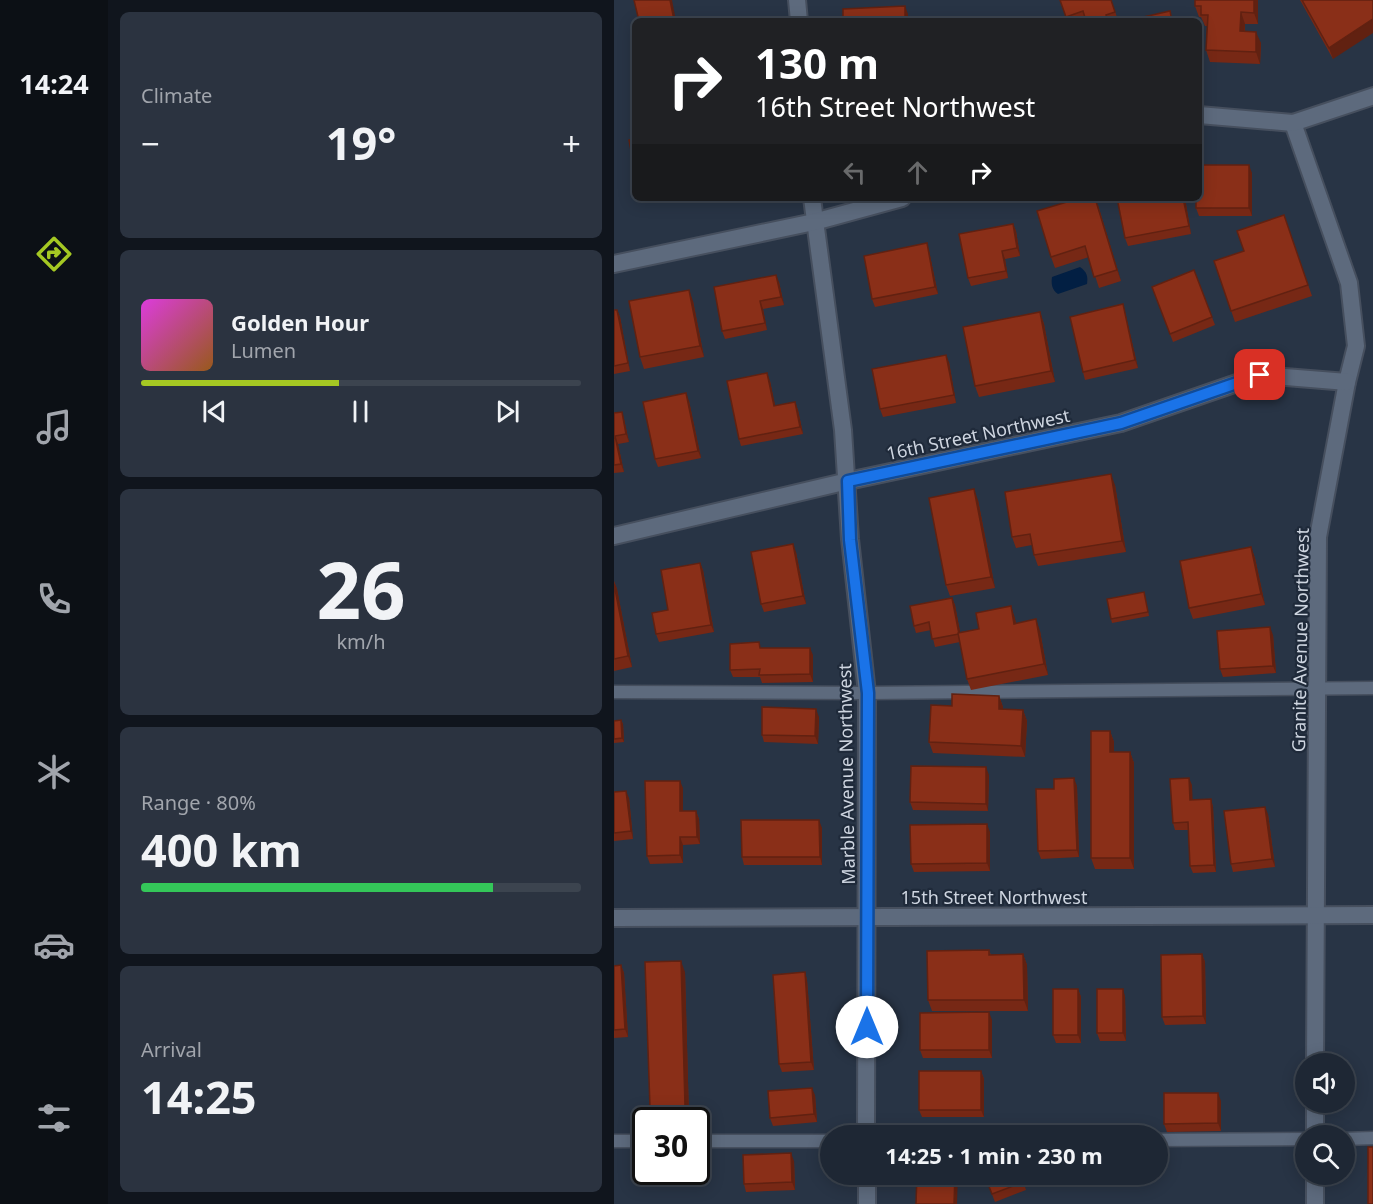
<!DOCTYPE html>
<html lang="en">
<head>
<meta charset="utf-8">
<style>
	body { margin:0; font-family:"Noto Sans",sans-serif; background:#2b3340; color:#f1f3f6; height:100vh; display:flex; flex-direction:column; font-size:22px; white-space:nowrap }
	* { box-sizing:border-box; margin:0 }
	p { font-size:20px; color:#a1a5ac }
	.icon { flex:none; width:33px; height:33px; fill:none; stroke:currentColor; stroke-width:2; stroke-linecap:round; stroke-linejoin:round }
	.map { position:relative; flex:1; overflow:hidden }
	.details { display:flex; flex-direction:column; gap:12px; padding:12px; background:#10151d; width:506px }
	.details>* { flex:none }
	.top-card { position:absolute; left:18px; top:18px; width:570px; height:183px; border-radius:9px; box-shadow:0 3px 15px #0003,0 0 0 2px #3c444f; background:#202124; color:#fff; overflow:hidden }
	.fabs { position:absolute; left:681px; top:1053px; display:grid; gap:12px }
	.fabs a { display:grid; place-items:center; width:60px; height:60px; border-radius:50%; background:#1e2734; box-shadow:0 3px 15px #0003,0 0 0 2px #3c444f; font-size:30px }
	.speed { position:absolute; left:18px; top:1107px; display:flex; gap:12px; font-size:30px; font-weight:700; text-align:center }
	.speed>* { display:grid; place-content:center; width:78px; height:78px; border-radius:50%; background:#1e2734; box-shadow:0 3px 15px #0003,0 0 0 2px #3c444f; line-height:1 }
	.speed .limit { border:3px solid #111; border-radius:9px; background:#fff; color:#111 }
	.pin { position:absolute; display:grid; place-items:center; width:51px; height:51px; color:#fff; margin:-26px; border-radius:12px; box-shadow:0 3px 9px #0006 }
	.me { position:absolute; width:66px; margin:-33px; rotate:0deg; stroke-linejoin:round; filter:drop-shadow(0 0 4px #0008) }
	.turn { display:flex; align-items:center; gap:21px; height:126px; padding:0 24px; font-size:27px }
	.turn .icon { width:78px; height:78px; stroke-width:2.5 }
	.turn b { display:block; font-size:42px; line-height:51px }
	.lanes { display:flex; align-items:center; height:57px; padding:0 24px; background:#0003; justify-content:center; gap:30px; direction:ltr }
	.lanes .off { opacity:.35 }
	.big { font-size:45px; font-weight:700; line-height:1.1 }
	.details .widget { flex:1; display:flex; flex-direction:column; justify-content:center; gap:9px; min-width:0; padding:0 21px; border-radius:9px; background:#2b3340 }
	.details .dial { align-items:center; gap:0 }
	.dial b { font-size:78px; line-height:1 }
	.song { display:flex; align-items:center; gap:18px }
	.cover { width:72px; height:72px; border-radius:9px; background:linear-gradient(135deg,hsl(300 70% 55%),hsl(30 70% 35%)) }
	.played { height:6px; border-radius:3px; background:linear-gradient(90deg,#a5c823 45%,#3c444f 45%) }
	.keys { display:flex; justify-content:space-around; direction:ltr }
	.heat { display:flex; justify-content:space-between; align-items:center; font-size:33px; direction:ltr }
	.charge { height:9px; border-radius:4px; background:linear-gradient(90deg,#34c759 80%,#3c444f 0) }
	.trip { position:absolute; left:206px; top:1125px; width:348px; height:60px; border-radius:30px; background:#1e2734; box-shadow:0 3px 15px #0003,0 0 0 2px #3c444f; font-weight:700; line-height:60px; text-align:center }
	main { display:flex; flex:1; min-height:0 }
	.dock { display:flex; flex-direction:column; width:108px; justify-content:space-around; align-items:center; background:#0c1015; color:#a1a5ac }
	.dock .icon { width:42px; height:42px }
	.dock .on { color:#a5c823 }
	.dock b { font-size:27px; color:#f1f3f6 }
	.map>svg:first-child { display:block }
	.water { fill:#021f43 }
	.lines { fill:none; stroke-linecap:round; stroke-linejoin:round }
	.service-casing { stroke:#464f5e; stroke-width:15 }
	.minor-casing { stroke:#464f5e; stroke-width:20 }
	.tertiary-casing { stroke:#464f5e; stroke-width:20 }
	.service { stroke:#5d6a7d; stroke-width:12 }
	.minor { stroke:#5d6a7d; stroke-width:16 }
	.tertiary { stroke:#5d6a7d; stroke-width:16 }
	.wall { fill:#772815 }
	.shaded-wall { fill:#612111 }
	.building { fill:#8a2f18; stroke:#612111; stroke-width:1.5 }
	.route-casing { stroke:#114b97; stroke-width:15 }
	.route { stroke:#1a73e8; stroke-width:10 }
	.labels { text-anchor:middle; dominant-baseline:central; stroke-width:4.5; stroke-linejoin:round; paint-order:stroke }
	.street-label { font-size:18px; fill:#ced5e0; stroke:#1f2a3a }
</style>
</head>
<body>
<main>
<nav class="dock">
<b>14:24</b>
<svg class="icon on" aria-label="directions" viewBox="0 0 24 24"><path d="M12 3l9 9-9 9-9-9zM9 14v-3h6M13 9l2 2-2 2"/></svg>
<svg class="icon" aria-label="music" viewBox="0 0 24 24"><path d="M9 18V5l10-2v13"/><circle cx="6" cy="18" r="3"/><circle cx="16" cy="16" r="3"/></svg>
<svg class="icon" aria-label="phone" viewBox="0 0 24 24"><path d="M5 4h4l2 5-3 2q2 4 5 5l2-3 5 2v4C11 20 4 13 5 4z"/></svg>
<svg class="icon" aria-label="climate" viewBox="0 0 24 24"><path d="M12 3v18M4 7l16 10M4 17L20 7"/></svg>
<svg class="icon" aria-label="car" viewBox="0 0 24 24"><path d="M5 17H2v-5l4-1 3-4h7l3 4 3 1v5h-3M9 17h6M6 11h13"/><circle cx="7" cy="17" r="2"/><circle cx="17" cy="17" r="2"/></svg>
<svg class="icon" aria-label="filters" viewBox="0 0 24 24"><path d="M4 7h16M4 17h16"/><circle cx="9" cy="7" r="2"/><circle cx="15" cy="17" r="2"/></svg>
</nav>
<section class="details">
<div class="widget"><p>Climate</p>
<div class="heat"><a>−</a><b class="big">19°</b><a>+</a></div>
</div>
<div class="widget">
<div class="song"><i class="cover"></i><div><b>Golden Hour</b><p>Lumen</p></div></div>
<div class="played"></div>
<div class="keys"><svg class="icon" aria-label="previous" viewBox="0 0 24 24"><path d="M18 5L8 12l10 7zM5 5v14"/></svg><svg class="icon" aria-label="pause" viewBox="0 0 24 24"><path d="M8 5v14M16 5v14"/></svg><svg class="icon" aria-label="next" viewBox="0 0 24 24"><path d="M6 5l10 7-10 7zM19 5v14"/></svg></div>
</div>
<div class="widget dial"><b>26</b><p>km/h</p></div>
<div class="widget"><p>Range · 80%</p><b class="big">400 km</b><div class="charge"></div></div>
<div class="widget"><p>Arrival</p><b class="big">14:25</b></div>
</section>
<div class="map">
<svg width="760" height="1204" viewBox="0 0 760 1204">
	<rect width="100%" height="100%" fill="#283445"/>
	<!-- water -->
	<path class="water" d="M466 267C473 272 474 276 473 284L444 294C438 290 437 284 438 277Z"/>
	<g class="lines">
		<defs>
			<g id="service">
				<path d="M0 692 253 693 760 688"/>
				<path d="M730 1139 760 1138"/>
				<path d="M543 1140 692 1139"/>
				<path d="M0 1141H32"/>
				<path d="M82 1141H216"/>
			</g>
			<g id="minor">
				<path d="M183 0 185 21"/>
				<path d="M679 123 735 283 742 346 733 382 704 537 701 1064"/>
				<path d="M198 198 229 430 236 539 253 693 252 1136"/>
				<path d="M0 536 234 481 507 423 646 375 733 382"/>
				<path d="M0 918 760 915"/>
				<path d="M701 1136V1102"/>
				<path d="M253 1174V1204"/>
				<path d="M701 1174V1204"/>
			</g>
			<g id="tertiary">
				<path d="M585 115 679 123 760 96"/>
				<path d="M0 264 200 222 288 198"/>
			</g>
		</defs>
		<!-- service casing -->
		<use href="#service" class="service-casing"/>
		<!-- minor casing -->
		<use href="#minor" class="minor-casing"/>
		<!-- tertiary casing -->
		<use href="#tertiary" class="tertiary-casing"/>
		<!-- service -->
		<use href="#service" class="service"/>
		<!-- minor -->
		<use href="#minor" class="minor"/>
		<!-- tertiary -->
		<use href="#tertiary" class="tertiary"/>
	</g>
	<!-- wall -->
	<g class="wall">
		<path d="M446 0H497L504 20 500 21H472V19L465 21H454Z"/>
		<path d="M581 0H644V24H631V31L647 43 646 64 596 62 592 50 593 26H591L587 17H585L581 6Z"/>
		<path d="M686 0H759L719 59Z"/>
		<path d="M638 173V216H585L582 208Z"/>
		<path d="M571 198 577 234 514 246 511 238Z"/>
		<path d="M484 205 507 281 485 288 475 257 441 268 437 257Z"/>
		<path d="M670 215 698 296 621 322 600 261 630 251Z"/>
		<path d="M399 224 402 231 406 256 391 259 394 278 357 286 354 278Z"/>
		<path d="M315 251 324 294 261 307 258 299Z"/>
		<path d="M580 270 601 325 559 342 538 287Z"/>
		<path d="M165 282 170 305 149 309 153 330 111 339 108 331Z"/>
		<path d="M79 301 90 357 30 369 26 357Z"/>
		<path d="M0 310H3L6 317 16 371 0 374Z"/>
		<path d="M426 312 430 324 441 382 365 397 361 386Z"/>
		<path d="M511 312 524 368 471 380 469 372Z"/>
		<path d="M335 362 342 403 269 417 266 409Z"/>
		<path d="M156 381 161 406 181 402 184 410 189 434 127 446 125 439Z"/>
		<path d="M75 401 87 458 44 467 41 459Z"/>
		<path d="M8 412 10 419 15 442 4 444 10 472 0 473V413Z"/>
		<path d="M501 485 512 552 424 566 420 555 418 545 402 548 398 537Z"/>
		<path d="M364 500 381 588 336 596 332 585Z"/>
		<path d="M637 547 641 558 651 605 579 619 575 608Z"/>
		<path d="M182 552 192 604 150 612 147 604Z"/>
		<path d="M86 563 89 570 100 632 45 642 42 634 54 610Z"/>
		<path d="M0 581 3 589 18 667 0 671Z"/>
		<path d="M531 596 535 616 498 623 497 619Z"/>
		<path d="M338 598 341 605 346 632 365 629 397 606 402 623 426 631 434 675 357 690 353 679 346 642 321 647 317 630 302 633 300 626Z"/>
		<path d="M659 635 662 673 609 677 606 669Z"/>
		<path d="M147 648 199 655V682L148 683 146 677H119L116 670Z"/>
		<path d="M385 696 389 707V710H409L413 721 411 757 319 753 315 742 338 706Z"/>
		<path d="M205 717 204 744 150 742 148 735Z"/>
		<path d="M7 720 9 724 10 742 0 743V721Z"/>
		<path d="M496 731 500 742V752H516L520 763V869H481L477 858Z"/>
		<path d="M375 775 374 811 299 810 296 802Z"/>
		<path d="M578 785V800L597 799 599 807 602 872 579 873 576 866 574 830H561L559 823Z"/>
		<path d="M463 786 465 857 427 859 424 851 440 789Z"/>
		<path d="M69 788V811H82L85 819 86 844 69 845V863L36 864 33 856Z"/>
		<path d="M0 792 15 798 19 839 0 841Z"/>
		<path d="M654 814 661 867 619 872 617 864Z"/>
		<path d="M208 828V865H130L128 857Z"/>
		<path d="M376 832V871L300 872 297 864Z"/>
		<path d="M375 950 377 955 409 954 413 965 414 1011H318L314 1000Z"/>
		<path d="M588 954 591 962 592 1024 551 1025 548 1017Z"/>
		<path d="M7 965 10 973 14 1037 0 1038V966Z"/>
		<path d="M71 972 75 1117 40 1118 36 1107Z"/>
		<path d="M191 972 193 980 200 1070 168 1072 165 1064Z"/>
		<path d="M464 989 467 997V1043H442L439 1035Z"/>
		<path d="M511 996 512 1041H486L483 1033Z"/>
		<path d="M378 1020V1058H309L306 1050Z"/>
		<path d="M367 1071 370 1079V1117H308L305 1110Z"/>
		<path d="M201 1095 203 1122 159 1126 156 1118Z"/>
		<path d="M607 1101V1131L553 1132 550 1124Z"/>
		<path d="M180 1161 181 1190 132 1192 130 1184Z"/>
		<path d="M370 1174H407L412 1190 381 1202Z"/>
	</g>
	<!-- shaded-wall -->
	<g class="shaded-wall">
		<path d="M56 0H58L62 21H61Z"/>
		<path d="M640 0H644V24L640 13Z"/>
		<path d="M291 6 294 14V21H291Z"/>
		<path d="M627 12 631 24 630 42 626 31Z"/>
		<path d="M759 19V33L719 59 715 48Z"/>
		<path d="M642 32 647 43 646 64 642 52Z"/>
		<path d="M635 165 638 173V216L635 208Z"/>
		<path d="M482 198 484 205 507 281 503 270Z"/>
		<path d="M569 198H571L577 234 575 226Z"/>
		<path d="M399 224 402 231 406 256 403 248Z"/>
		<path d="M313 243 315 251 324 294 321 287Z"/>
		<path d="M388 251 391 259 394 278 392 271Z"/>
		<path d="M162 275 165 282 170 305 167 297Z"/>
		<path d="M75 290 79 301 90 357 86 346Z"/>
		<path d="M146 301 149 309 153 330 151 323Z"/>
		<path d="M509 304 511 312 524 368 521 360Z"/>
		<path d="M3 310 6 317 16 371 14 363Z"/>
		<path d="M426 312 430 324 441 382 437 371Z"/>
		<path d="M332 355 335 362 342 403 340 395Z"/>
		<path d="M153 373 156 381 163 414 160 406Z"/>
		<path d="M72 393 75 401 87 458 84 451Z"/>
		<path d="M181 402 184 410 189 434 186 427Z"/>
		<path d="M8 412 10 419 15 442 12 434Z"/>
		<path d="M1 436 4 444 10 472 7 464Z"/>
		<path d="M497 474 501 485 512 552 508 541Z"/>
		<path d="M360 489 364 500 381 588 377 577Z"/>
		<path d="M179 544 182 552 192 604 189 596Z"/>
		<path d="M637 547 641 558 651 605 647 594Z"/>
		<path d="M86 563 89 570 100 632 97 625Z"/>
		<path d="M0 581 3 589 18 667 14 656Z"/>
		<path d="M338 598 341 605 348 642 345 634Z"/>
		<path d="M397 606 401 618 404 635 400 624Z"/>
		<path d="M422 619 426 631 434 675 430 664Z"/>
		<path d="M656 627 659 635 662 673 659 666Z"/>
		<path d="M196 648 199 655V682L196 674Z"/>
		<path d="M385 696 389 707V720L385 709Z"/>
		<path d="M202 709 205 717 204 744 201 736Z"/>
		<path d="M409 710 413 721 411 757 407 746Z"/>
		<path d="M7 720 9 724 10 742 8 738Z"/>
		<path d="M496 731 500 742V763L496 752Z"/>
		<path d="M516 752 520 763V869L516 858Z"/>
		<path d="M372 767 375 775 374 811 372 804Z"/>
		<path d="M460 778 463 786 465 857 463 850Z"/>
		<path d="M575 778 578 785 579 808 576 800Z"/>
		<path d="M66 781 69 788V819L66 811Z"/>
		<path d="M12 791 15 798 19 839 17 831Z"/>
		<path d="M597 799 599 807 602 872 600 865Z"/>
		<path d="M651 807 654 814 661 867 658 859Z"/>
		<path d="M82 811 85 819 86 844 83 837Z"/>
		<path d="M205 820 208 828V865L206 857Z"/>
		<path d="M373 824 376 832V871L373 863Z"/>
		<path d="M66 837 69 845V863L66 855Z"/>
		<path d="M409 954 413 965 414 1011 410 1000Z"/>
		<path d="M588 954 591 962 592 1024 589 1016Z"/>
		<path d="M67 961 71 972 75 1117 71 1106Z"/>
		<path d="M7 965 10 973 14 1037 11 1029Z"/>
		<path d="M191 972 193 980 200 1070 197 1062Z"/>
		<path d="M464 989 467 997V1043L464 1035Z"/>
		<path d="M509 989 511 996 512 1041 509 1033Z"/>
		<path d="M375 1012 378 1020V1058L375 1050Z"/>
		<path d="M367 1071 370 1079V1117L367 1110Z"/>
		<path d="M198 1088 201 1095 203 1122 200 1114Z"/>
		<path d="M604 1093 607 1101V1131L604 1123Z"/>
		<path d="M177 1153 180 1161 181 1190 178 1182Z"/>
		<path d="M341 1174H344L343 1204H340Z"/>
	</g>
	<!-- building -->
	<g class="building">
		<path d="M20 0H56L60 20 56 21H25Z"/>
		<path d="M446 0H497L501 12 492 15 494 21H472L469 11 452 17Z"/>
		<path d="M581 0H640V13L627 12 626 31 642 32V52L592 50 594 15H587V6H581Z"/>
		<path d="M688 0H759V19L715 48Z"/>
		<path d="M291 6V21H229V9Z"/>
		<path d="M556 11 558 21H516V20Z"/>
		<path d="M21 139V171L15 140Z"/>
		<path d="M585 165H635V208H582V198H585Z"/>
		<path d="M466 198H481L503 270 480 277 471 246 437 257 423 211Z"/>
		<path d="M503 198H569L575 226 511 238Z"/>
		<path d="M670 215 694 285 617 311 600 261 630 251 623 231Z"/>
		<path d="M399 224 403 248 388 251 392 271 354 278 345 234Z"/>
		<path d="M313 243 321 287 258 299 250 256Z"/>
		<path d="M580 270 598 317 556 334 538 287Z"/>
		<path d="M162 275 167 297 146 301 151 323 108 331 100 287Z"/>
		<path d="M75 290 86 346 26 357 15 301Z"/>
		<path d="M509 304 521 360 469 372 456 317Z"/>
		<path d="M0 310H3L14 363 0 366Z"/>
		<path d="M426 312 437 371 361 386 349 327Z"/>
		<path d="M332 355 340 395 266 409 258 369Z"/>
		<path d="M153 373 160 406 181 402 186 427 125 439 113 381Z"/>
		<path d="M72 393 84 451 41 459 29 402Z"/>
		<path d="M8 412 12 434 1 436 7 464 0 465V413Z"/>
		<path d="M497 474 508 541 420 555 416 534 398 537 391 492Z"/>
		<path d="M360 489 377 577 332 585 315 498Z"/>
		<path d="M179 544 189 596 147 604 137 552Z"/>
		<path d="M637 547 647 594 575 608 566 561Z"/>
		<path d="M86 563 97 625 42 634 38 613 54 610 47 570Z"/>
		<path d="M0 584 14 656 0 659Z"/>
		<path d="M530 592 534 612 497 619 493 599Z"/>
		<path d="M338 598 345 634 318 639 315 622 300 626 296 606Z"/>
		<path d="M397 606 400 624 422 619 430 664 353 679 344 633 365 629 362 613Z"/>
		<path d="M656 627 659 666 606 669 603 631Z"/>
		<path d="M145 642 146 648H196V674L145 675 146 669 116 670V644Z"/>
		<path d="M338 694 385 696V709L409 710 407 746 315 742 317 705 338 706Z"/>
		<path d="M148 707 202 709 201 736 148 735Z"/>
		<path d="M7 720 8 738 0 739V721Z"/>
		<path d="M477 731H496V752H516V858H477Z"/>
		<path d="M297 766 372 767V804L296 802Z"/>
		<path d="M460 778 463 850 424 851 422 789H440V779Z"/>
		<path d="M575 778 576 800 597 799 600 865 576 866 574 822 559 823 556 779Z"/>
		<path d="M31 781H66V811H82L83 837H66V855L33 856Z"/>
		<path d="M12 791 17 831 0 833V792Z"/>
		<path d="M651 807 658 859 617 864 610 811Z"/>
		<path d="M127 820H205L206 857H128Z"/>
		<path d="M373 824V863L297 864 296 825Z"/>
		<path d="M375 950V955L409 954 410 1000H314L313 951Z"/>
		<path d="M588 954 589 1016 548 1017 547 955Z"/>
		<path d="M67 961 71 1106 36 1107 31 962Z"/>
		<path d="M7 965 11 1029 0 1030V966Z"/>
		<path d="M191 972 197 1062 165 1064 159 975Z"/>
		<rect x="439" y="989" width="25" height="46"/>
		<rect x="483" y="989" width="26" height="44"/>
		<path d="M375 1012V1050H306V1013Z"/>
		<rect x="305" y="1071" width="62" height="39"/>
		<path d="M198 1088 200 1114 156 1118 154 1091Z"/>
		<path d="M550 1093H604V1123L550 1124Z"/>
		<rect x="754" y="1147" width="5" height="57"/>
		<path d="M177 1153 178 1182 130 1184 129 1155Z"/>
		<path d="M303 1174H341L340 1204H302Z"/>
		<path d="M370 1174H407L410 1182 378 1194Z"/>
	</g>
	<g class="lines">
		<defs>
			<path id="route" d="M253 1027 254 693 236 540 234 481 507 423 646 375"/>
		</defs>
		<!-- route casing -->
		<use href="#route" class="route-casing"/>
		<!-- route -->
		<use href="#route" class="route"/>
	</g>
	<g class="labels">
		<!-- street labels -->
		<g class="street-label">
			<text transform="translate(364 434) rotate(-12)">16th Street Northwest</text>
			<text transform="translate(686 640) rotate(-89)">Granite Avenue Northwest</text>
			<text transform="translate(232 774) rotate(-91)">Marble Avenue Northwest</text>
			<text x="380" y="897">15th Street Northwest</text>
		</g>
	</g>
</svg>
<div class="fabs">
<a><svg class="icon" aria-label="sound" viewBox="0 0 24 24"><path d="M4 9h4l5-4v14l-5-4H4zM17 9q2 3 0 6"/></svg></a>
<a><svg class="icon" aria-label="search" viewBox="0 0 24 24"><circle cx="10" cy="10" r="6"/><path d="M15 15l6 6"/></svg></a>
</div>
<div class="speed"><div class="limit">30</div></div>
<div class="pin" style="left:646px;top:375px;background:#d93025"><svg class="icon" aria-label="arrive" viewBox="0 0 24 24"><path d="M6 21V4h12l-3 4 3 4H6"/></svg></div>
<svg class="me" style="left:253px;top:1027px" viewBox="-20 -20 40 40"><circle r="19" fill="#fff"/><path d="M0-13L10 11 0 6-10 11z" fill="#1a73e8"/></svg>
<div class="trip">14:25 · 1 min · 230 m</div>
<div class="top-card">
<div class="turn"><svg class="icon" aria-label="right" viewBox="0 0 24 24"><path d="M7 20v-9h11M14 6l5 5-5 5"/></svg><div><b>130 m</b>16th Street Northwest</div></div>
<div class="lanes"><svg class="icon off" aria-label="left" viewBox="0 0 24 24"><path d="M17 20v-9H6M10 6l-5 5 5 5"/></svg><svg class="icon off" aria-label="ahead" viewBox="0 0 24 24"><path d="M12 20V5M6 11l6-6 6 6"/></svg><svg class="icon" aria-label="right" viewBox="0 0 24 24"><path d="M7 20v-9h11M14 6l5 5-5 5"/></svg></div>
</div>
</div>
</main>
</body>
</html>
